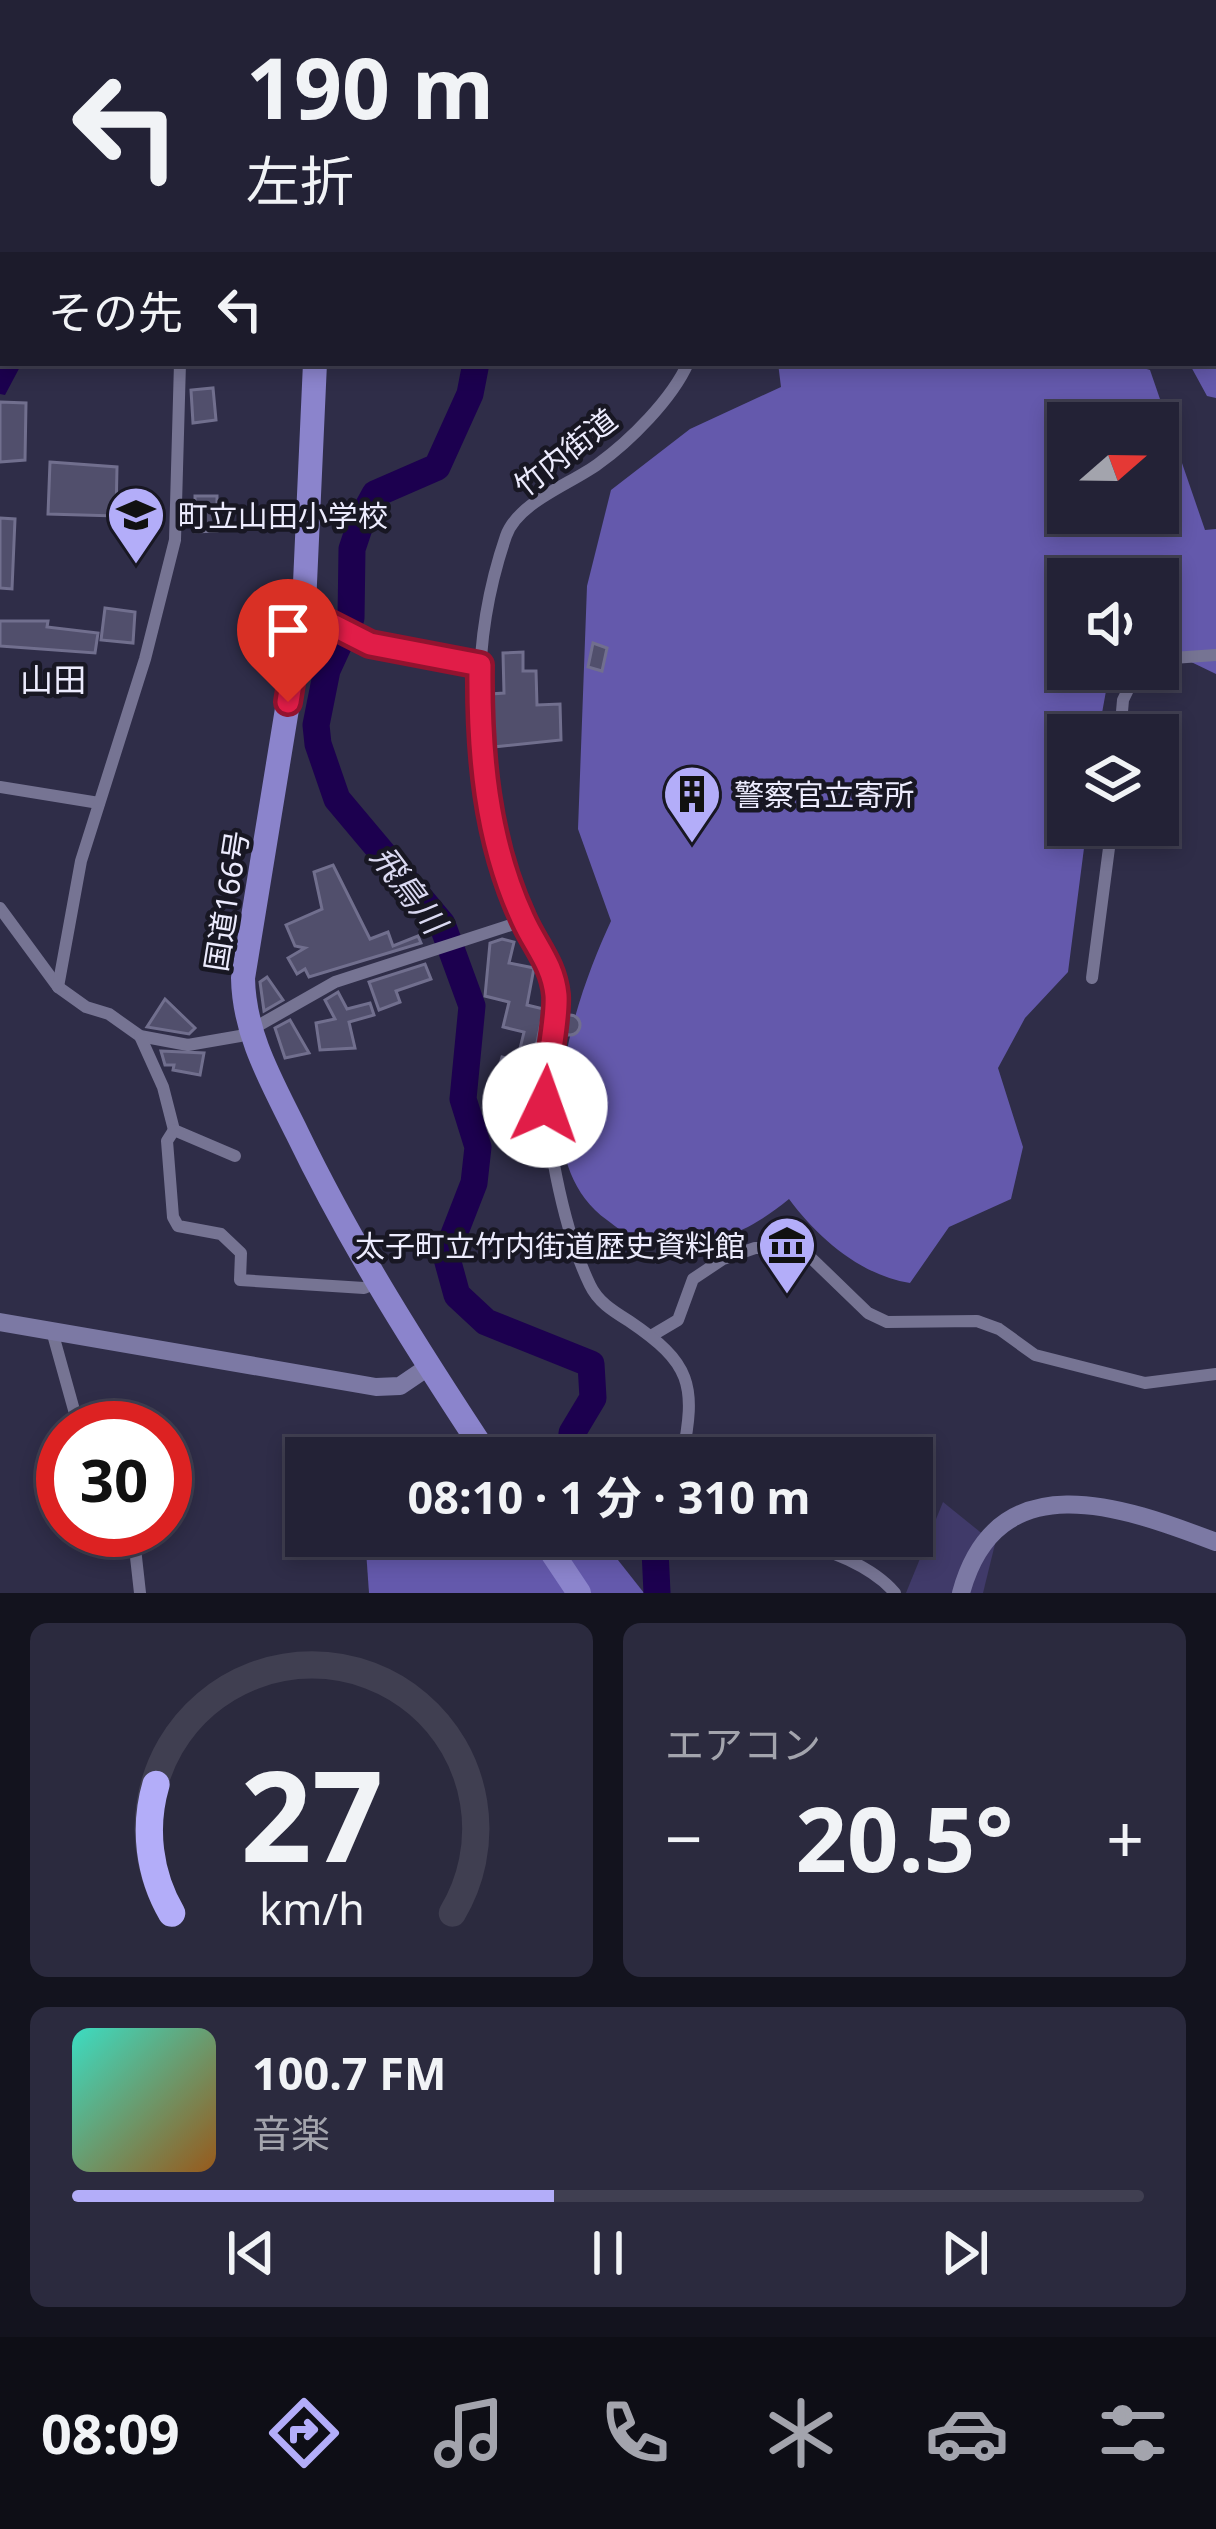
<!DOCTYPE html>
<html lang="ja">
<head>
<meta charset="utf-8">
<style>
	body { margin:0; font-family:"Noto Sans","Noto Sans JP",sans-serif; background:#2b2a3e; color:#f1f3f6; height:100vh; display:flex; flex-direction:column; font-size:45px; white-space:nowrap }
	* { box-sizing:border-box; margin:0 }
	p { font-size:39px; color:#a3a4ad }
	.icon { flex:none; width:66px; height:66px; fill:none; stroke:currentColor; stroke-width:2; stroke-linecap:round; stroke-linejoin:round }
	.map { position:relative; height:1593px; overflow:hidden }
	.details { display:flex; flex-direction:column; gap:30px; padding:30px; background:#13131e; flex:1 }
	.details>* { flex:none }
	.banner { position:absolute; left:0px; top:0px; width:1218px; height:366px; box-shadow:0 6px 18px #0003,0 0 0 3px #403f51; background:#232236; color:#f1f3f6; overflow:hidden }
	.needle { width:78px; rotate:70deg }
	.tools { position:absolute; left:1047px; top:402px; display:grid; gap:24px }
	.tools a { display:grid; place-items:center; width:132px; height:132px; border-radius:0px; background:#232236; box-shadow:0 6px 18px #0003,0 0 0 3px #403f51; font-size:60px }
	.speed { position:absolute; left:36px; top:1401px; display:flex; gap:24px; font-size:60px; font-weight:700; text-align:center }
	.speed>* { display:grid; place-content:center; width:156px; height:156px; border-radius:50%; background:#232236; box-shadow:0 6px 18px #0003,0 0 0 3px #403f51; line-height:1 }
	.speed .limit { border:18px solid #d22; background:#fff; color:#111 }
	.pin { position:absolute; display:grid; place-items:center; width:102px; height:102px; color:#fff; margin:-123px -51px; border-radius:50% 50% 50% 0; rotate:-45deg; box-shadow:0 0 12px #0007 }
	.pin .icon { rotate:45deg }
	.me { position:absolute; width:132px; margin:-66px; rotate:3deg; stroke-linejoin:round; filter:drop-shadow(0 0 9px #0008) }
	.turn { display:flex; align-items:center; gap:42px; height:252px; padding:0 48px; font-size:54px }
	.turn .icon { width:156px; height:156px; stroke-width:2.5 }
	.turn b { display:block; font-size:84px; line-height:102px }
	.then { display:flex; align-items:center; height:114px; padding:0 48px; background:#0003; gap:24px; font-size:45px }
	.big { font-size:90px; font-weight:700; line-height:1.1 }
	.details .tile { flex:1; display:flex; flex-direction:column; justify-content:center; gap:18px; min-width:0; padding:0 42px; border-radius:18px; background:#2b2a3e }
	.details .dial { align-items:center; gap:0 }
	.dial svg { height:312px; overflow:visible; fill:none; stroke:#403f51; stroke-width:7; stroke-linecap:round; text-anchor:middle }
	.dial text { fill:#f1f3f6; stroke:none }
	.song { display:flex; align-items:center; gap:36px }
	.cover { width:144px; height:144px; border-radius:18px; background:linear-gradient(135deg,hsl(170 70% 55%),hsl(30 70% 35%)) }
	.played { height:12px; border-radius:6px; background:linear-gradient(90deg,#b3adf9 45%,#403f51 45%) }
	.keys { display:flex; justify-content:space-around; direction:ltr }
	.heat { display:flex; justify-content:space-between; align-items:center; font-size:66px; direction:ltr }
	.details .tiles { flex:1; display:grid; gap:30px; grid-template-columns:1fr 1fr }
	.tile:last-child { grid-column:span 2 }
	.trip { position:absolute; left:285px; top:1437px; width:648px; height:120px; border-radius:0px; background:#232236; box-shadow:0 6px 18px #0003,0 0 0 3px #403f51; font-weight:700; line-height:120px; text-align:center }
	.dock { display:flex; height:192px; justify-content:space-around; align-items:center; background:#0e0e16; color:#a3a4ad }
	.dock .icon { width:84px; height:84px }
	.dock .current { color:#b3adf9 }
	.dock b { font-size:54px; color:#f1f3f6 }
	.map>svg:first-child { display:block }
	.green { fill:#403a69 }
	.forest { fill:#6459ac; fill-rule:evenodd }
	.water { fill:#1c004f }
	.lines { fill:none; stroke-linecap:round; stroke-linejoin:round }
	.river { stroke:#1c004f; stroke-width:27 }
	.building { fill:#514f6c; stroke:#716f8e; stroke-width:3 }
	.street { stroke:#767493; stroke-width:12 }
	.secondary { stroke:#7c79a4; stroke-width:18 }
	.primary { stroke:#837eb5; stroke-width:21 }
	.highway { stroke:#8b84cc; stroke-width:24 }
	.route-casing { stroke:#92132f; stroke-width:30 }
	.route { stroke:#e11d48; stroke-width:21 }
	.labels { text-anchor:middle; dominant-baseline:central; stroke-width:9; stroke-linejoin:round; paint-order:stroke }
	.street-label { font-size:30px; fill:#ecebfd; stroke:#181723 }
	.poi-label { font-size:30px; fill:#ecebfd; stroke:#181723; text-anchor:start }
	.neighbourhood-label { font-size:33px; fill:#ecebfd; stroke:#181723 }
	.water-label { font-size:33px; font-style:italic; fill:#dad9f1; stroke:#181723 }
</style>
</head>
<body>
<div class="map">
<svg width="1216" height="1593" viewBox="0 0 1216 1593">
	<rect width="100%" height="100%" fill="#2f2d48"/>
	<!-- green -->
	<path class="green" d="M943 1502 995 1544 983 1593H906Z"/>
	<!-- forest -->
	<g class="forest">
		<path d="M1216 174V398L1207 396 1189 363H1215Z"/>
		<path d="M778 363H1127L1150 370 1205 530 1216 529V674L1158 646V579H1068V669H1110L1098 735H1068V825H1087L1068 972 1025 1018 998 1068 1023 1147 1011 1199 949 1227 910 1283C860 1275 818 1238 789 1199 750 1231 716 1246 664 1245 639 1245 627 1235 607 1220 520 1157 574 1001 611 921L578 829 587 586 611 490 690 429 781 387ZM1068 423H1158V513H1068Z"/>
		<path d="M365 1536H599L644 1593H369Z"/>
	</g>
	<!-- water -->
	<path class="water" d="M0 291 3 363H22L5 395 0 394Z"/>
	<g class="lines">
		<!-- river -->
		<g class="river">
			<path d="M405 3 407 0"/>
			<path d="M476 363 470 394 437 467 375 494 363 516 352 549 351 618 327 670 316 725 318 744 337 799 442 924 472 1006 463 1099 478 1147 474 1183 446 1255 457 1295 486 1322 591 1364 593 1398 572 1433 577 1458"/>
			<path d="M648 1536 655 1550 657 1593"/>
		</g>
	</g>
	<!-- building -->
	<g class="building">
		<path d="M213 388 216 420 193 423 191 390Z"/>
		<path d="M0 402 26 403 25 460 0 462Z"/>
		<path d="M50 462 117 467 116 516 48 514Z"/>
		<path d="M195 496H217V531L195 532Z"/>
		<path d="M0 518 15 519 12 589 0 588Z"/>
		<path d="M105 608 135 612 133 643 101 640Z"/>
		<path d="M0 621H48L47 627 98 633 95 653 0 646Z"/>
		<path d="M593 643 607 648 602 671 588 667Z"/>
		<path d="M523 652V671H536L537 705 560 704 561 740 493 747 491 694 504 693 503 653Z"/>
		<path d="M333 865 370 939 388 932 393 946 418 936 421 943 309 977 305 969 297 974 288 958 305 948 295 946 286 925 322 909 314 872Z"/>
		<path d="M502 939 514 942 509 963 534 968 527 1005 544 1009 533 1061 518 1057 524 1032 503 1027 509 1002 485 996 490 943Z"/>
		<path d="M425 964 431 979 396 991 400 1002 379 1010 369 982Z"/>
		<path d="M267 977 283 1000 264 1011 260 982Z"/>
		<path d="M338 992 347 1009 370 1003 374 1015 349 1022 355 1048 320 1050 316 1023 335 1019 325 1000Z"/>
		<path d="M165 999 195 1028 189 1034 147 1027Z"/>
		<circle cx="570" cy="1025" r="10"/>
		<path d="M290 1020 309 1053 285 1058 275 1028Z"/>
		<path d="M161 1051 204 1053 200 1075 173 1070 174 1065H165Z"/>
		<path d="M502 1057 535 1065 534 1077 499 1068Z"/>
	</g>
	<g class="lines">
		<!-- street -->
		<g class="street">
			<path d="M720 0V3"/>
			<path d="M1114 0 1122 3"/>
			<path d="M70 3 72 0"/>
			<path d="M1215 36H1216"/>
			<path d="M0 123 3 118"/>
			<path d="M0 252 3 254"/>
			<path d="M303 610 371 644 480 665"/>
			<path d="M1158 659 1216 655"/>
			<path d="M1120 735 1123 700 1138 669"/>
			<path d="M0 787 99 803"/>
			<path d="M0 908 58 987 86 1007 109 1014 140 1036 188 1045 240 1036 335 982 523 921"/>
			<path d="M1092 978 1112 825"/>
			<path d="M58 987 81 861 145 659 175 540 180 363"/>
			<path d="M140 1036 163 1087 174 1130 235 1156"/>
			<path d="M174 1130 167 1141 173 1217 178 1226 221 1234 241 1253 240 1280 364 1288 376 1283"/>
			<path d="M52 1331 79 1428"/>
			<path d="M651 1336 678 1320 693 1279 723 1259 755 1248H788L808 1255 868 1313 887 1322 977 1321 999 1329 1035 1355 1145 1383 1216 1374"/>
			<path d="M682 1458C697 1384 691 1363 629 1321 613 1311 598 1302 590 1285 563 1229 542 1125 545 1063 547 1040 558 1015 555 992 550 957 527 933 516 901 477 778 463 661 506 536 518 502 571 484 598 464 630 441 672 399 688 363"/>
			<path d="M133 1530 140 1593"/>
			<path d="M708 1536C744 1551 759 1541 793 1544 826 1546 874 1568 895 1593"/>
		</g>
		<!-- secondary -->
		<g class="secondary">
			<path d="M0 1322 376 1387 400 1386 428 1367"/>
			<path d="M961 1593C997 1461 1122 1506 1216 1542"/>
		</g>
		<!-- primary -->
		<g class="primary">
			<path d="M116 0 125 3"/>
			<path d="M164 3 178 0"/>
		</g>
		<!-- highway -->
		<g class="highway">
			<path d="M329 3 330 0"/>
			<path d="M315 363 304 605 243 978C244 1035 272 1082 297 1133 352 1247 419 1352 489 1458"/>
			<path d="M541 1536 579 1593"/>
		</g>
	</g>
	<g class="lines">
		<defs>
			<path id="route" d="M288 702 303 610 370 644 480 665C479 752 486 839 523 919 535 946 553 964 556 995 558 1023 545 1070 545 1105"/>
		</defs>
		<!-- route casing -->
		<use href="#route" class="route-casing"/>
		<!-- route -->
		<use href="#route" class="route"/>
	</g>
	<!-- icons -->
	<defs>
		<symbol id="school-pin" viewBox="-11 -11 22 30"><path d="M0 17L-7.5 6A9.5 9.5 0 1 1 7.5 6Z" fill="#b3adf9" stroke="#181723"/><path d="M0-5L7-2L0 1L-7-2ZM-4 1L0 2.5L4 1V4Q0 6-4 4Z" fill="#111"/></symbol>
		<symbol id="building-pin" viewBox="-11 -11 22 30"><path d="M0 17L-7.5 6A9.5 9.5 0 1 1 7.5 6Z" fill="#b3adf9" stroke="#181723"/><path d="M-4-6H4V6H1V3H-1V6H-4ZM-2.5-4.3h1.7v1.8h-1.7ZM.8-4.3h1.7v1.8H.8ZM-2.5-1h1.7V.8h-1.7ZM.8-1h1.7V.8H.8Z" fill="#111"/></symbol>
		<symbol id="museum-pin" viewBox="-11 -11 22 30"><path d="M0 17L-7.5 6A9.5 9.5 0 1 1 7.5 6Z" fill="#b3adf9" stroke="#181723"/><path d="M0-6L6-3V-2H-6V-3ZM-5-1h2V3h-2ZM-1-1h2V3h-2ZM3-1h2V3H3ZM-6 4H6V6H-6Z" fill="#111"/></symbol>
	</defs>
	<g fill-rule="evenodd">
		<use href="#school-pin" x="103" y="482" width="66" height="90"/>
		<use href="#building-pin" x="659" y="761" width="66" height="90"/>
		<use href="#museum-pin" x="754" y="1212" width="66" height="90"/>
	</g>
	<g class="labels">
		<!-- street labels -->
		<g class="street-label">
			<text transform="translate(565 452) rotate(-38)">竹内街道</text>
			<text transform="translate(226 901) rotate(-81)">国道166号</text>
		</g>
		<!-- poi labels -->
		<g class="poi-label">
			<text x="178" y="515">町立山田小学校</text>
			<text x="734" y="794">警察官立寄所</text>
			<text x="745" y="1245" text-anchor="end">太子町立竹内街道歴史資料館</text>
		</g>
		<!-- neighbourhood labels -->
		<g class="neighbourhood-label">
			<text x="53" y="679">山田</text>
		</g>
		<!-- water labels -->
		<g class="water-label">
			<text transform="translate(409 889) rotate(53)">飛鳥川</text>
		</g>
	</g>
</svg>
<div class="tools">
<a><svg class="needle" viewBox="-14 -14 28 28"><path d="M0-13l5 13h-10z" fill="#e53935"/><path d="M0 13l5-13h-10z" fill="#a3a4ad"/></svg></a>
<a><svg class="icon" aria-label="sound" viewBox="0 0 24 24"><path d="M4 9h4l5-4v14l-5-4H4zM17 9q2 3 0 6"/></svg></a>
<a><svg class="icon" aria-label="layers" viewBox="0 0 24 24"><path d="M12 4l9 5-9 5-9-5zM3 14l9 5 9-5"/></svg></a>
</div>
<div class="speed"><div class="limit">30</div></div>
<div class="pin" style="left:288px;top:702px;background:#d93025"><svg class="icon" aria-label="arrive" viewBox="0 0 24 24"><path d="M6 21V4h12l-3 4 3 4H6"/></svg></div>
<svg class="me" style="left:545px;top:1105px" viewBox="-20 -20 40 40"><circle r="19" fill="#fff"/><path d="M0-13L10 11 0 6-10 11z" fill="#e11d48"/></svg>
<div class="trip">08:10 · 1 分 · 310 m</div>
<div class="banner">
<div class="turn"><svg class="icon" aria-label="left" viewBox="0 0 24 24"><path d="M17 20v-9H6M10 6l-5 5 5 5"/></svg><div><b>190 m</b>左折</div></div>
<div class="then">その先<svg class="icon" aria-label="left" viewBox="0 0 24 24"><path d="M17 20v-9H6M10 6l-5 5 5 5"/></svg></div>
</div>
</div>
<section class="details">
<div class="tiles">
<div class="tile dial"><svg viewBox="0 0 100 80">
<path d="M14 69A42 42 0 1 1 86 69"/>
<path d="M14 69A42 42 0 0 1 10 36" stroke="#b3adf9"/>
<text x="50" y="56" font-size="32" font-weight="700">27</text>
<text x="50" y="72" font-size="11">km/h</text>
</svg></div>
<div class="tile"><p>エアコン</p>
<div class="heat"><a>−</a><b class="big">20.5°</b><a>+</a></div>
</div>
<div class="tile">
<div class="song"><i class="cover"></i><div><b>100.7 FM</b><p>音楽</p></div></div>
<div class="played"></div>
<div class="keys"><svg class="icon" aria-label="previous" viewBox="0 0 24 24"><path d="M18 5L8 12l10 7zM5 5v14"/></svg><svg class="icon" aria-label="pause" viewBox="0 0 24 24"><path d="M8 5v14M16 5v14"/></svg><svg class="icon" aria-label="next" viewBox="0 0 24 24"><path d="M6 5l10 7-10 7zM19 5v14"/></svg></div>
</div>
</div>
</section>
<nav class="dock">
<b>08:09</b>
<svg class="icon current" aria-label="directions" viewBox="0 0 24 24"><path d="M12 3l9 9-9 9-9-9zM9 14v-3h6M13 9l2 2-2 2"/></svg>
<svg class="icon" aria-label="music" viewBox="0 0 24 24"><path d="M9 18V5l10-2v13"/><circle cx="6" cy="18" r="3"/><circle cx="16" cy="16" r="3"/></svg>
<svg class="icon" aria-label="phone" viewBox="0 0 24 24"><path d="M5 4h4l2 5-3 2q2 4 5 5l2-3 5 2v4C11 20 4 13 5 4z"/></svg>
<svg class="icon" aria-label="climate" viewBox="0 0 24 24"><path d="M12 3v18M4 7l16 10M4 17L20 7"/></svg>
<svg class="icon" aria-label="car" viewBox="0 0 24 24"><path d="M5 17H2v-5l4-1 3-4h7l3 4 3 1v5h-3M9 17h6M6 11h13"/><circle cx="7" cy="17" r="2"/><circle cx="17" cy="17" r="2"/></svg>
<svg class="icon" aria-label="filters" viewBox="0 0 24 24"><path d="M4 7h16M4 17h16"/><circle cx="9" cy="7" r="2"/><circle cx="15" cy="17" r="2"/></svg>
</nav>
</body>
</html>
